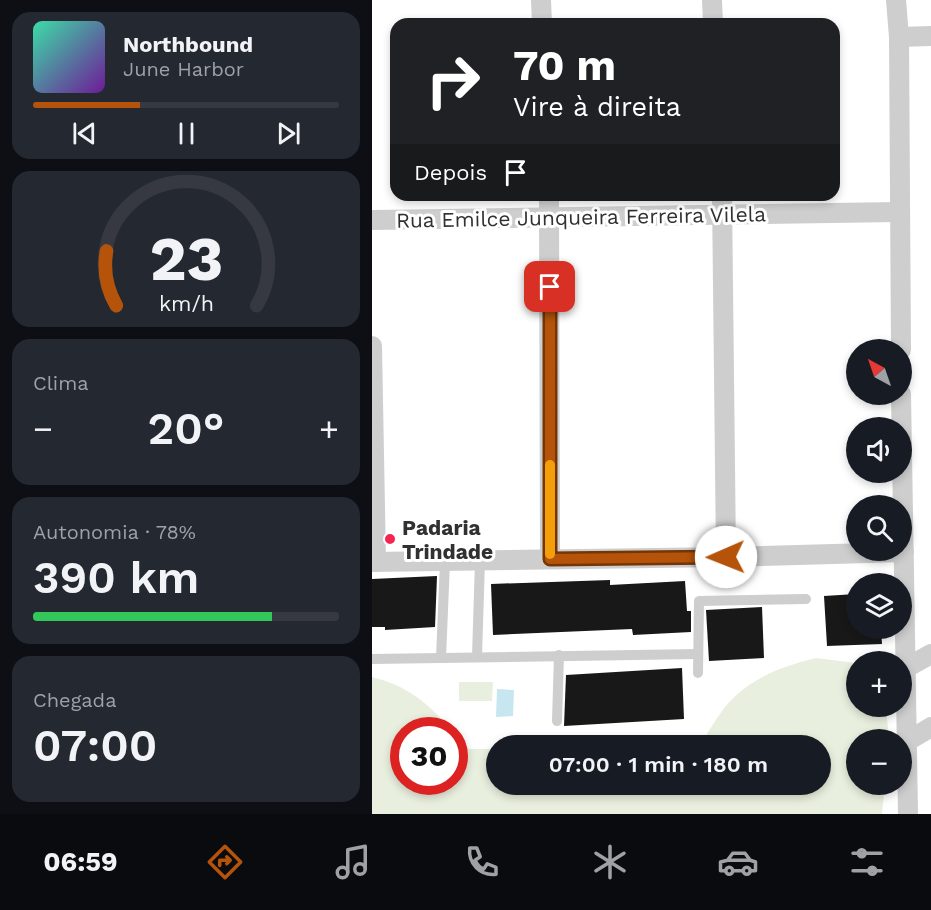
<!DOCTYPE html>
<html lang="pt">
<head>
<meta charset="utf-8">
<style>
	body { margin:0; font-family:"Work Sans",sans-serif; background:#242831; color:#f1f3f6; height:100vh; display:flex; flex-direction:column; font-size:22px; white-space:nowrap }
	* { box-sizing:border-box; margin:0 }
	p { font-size:20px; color:#9ea1a6 }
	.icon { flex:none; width:33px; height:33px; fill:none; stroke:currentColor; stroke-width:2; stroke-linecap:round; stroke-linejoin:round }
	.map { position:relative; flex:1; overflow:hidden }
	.side { display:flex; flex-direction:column; gap:12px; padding:12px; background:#0d0f14; width:372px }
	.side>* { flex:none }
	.top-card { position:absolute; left:18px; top:18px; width:450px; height:183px; border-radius:18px; box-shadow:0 3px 9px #0003; background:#202124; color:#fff; overflow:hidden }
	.needle { width:39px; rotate:320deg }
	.tools { position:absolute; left:474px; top:339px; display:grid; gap:12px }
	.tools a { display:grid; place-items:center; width:66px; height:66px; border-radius:50%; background:#171b24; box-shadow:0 3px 9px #0003; font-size:30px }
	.speed { position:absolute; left:18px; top:717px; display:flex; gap:12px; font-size:30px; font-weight:700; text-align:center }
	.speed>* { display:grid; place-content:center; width:78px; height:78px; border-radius:50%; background:#171b24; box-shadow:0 3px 9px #0003; line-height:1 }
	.speed .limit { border:9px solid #d22; background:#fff; color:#111 }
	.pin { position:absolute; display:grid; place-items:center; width:51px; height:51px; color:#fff; margin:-26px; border-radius:12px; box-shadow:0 3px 9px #0006 }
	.me { position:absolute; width:66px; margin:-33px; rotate:269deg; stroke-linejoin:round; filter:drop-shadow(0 0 4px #0008) }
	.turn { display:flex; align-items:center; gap:21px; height:126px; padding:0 24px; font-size:27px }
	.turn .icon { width:78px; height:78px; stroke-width:2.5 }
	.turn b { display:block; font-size:42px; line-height:51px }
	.then { display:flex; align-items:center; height:57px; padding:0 24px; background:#0003; gap:12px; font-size:22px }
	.big { font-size:45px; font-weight:600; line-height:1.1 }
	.side .card { flex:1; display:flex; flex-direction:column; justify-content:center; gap:9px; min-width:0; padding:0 21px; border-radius:18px; background:#242831 }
	.side .dial { align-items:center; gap:0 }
	.dial svg { height:156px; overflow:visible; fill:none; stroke:#363941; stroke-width:7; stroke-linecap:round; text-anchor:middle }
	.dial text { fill:#f1f3f6; stroke:none }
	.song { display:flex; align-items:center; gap:18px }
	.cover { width:72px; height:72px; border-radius:9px; background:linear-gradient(135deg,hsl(160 70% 55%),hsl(280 70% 35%)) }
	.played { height:6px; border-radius:3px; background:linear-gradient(90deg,#b45309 35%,#363941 35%) }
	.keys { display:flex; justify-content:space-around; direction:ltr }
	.heat { display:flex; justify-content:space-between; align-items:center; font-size:33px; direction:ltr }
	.charge { height:9px; border-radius:4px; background:linear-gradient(90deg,#34c759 78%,#363941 0) }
	.trip { position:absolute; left:114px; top:735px; width:345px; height:60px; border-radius:30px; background:#171b24; box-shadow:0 3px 9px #0003; font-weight:600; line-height:60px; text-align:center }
	.menu { display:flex; height:96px; justify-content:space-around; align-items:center; background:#090b0e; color:#9ea1a6 }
	.menu .icon { width:42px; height:42px }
	.menu .on { color:#b45309 }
	.menu b { font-size:27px; color:#f1f3f6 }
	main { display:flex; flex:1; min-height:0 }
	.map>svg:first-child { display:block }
	.green { fill:#e9efde }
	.water { fill:#c8e6f0 }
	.building { fill:#181818 }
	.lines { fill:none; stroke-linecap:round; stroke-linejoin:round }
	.lane { stroke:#cecece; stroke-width:10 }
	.street { stroke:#cecece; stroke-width:20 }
	.route-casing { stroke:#753606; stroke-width:15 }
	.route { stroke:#b45309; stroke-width:10 }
	.slow { stroke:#f59e0b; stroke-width:10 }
	.poi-dot { fill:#f62451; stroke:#fff; stroke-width:2 }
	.labels { text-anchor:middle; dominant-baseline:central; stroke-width:6; stroke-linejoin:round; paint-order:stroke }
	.street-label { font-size:21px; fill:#313131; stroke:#fff }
	.poi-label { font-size:21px; font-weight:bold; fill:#313131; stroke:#fff; text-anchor:start }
</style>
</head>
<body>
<main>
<section class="side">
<div class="card">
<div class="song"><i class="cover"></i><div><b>Northbound</b><p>June Harbor</p></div></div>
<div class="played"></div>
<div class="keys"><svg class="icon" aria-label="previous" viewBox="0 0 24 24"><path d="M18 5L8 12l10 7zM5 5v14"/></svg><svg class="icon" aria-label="pause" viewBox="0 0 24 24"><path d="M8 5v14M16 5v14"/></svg><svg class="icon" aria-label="next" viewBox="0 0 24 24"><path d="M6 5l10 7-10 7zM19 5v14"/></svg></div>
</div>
<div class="card dial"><svg viewBox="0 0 100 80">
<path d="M14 69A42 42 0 1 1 86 69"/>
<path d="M14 69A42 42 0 0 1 9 41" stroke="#b45309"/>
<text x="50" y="56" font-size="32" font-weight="700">23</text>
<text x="50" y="72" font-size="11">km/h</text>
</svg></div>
<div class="card"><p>Clima</p>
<div class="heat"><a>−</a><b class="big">20°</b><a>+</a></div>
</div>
<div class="card"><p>Autonomia · 78%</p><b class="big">390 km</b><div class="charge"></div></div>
<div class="card"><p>Chegada</p><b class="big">07:00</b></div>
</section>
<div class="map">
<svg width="559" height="814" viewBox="0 0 559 814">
	<rect width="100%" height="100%" fill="#fff"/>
	<!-- green -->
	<g class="green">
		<path d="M444 658 484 663V706L514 707 517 739 484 740V784L513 785 510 814H0V677C34 685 58 704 79 730H32V782H82L83 734 95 749H124V784H448V746L323 745 329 743C337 731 344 719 353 707 376 679 410 666 444 658Z"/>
		<path d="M87 682H121L120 701H87Z"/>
	</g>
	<!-- water -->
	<path class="water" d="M125 689 142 690 141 716 124 717Z"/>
	<!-- building -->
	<g class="building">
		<path d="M65 576 63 627 13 630V627H0V579Z"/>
		<path d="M238 580V585L313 581 315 611H319V632L261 635 260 629 121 635 119 584Z"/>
		<path d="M484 594V628H509L510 644 455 646 452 596Z"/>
		<path d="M390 607 392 658 337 661 334 610Z"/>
		<path d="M310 668 312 719 192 726 194 675Z"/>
	</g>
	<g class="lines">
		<!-- lane -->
		<g class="lane">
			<path d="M105 656 108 561"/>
			<path d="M69 658 73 562"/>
			<path d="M0 659 326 654"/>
			<path d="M326 673 327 601 434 599"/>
			<path d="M185 721 187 655"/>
		</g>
		<!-- street -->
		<g class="street">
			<path d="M169 0 170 24"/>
			<path d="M340 0 341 24"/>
			<path d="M524 0 527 37 529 350"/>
			<path d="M527 37 559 36"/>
			<path d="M177 195 178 559"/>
			<path d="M350 195 354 557"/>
			<path d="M0 220 527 212"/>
			<path d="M0 346 4 562"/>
			<path d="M529 394 536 814"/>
			<path d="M0 562 354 557 532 552"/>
			<path d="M534 668 559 654"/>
			<path d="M534 742 559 727"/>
		</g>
	</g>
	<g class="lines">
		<defs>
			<path id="route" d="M178 287V559L354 557"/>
		</defs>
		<!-- route casing -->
		<use href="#route" class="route-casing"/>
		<!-- route -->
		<use href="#route" class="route"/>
		<!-- slow -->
		<path class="slow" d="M178 554V465"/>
	</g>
	<!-- markers -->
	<circle class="poi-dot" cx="18" cy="539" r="6"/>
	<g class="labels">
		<!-- street labels -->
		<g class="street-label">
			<text transform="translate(209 217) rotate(-1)">Rua Emilce Junqueira Ferreira Vilela</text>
		</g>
		<!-- poi labels -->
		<g class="poi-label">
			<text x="30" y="527">Padaria<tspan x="30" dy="24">Trindade</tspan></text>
		</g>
	</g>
</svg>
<div class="tools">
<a><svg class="needle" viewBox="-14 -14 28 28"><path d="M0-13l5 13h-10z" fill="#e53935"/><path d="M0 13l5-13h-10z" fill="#9ea1a6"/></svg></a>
<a><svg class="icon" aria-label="sound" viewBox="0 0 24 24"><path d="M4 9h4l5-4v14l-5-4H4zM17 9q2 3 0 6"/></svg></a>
<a><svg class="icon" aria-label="search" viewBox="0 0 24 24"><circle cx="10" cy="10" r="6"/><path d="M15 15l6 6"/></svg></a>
<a><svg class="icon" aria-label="layers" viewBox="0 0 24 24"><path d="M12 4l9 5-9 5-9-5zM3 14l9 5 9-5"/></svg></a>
<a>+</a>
<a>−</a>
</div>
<div class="speed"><div class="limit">30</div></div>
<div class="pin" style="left:178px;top:287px;background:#d93025"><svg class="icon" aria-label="arrive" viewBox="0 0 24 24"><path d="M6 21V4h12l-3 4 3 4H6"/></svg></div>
<svg class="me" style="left:354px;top:557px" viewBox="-20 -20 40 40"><circle r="19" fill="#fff"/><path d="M0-13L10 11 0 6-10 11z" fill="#b45309"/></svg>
<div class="trip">07:00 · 1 min · 180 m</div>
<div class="top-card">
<div class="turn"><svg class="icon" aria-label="right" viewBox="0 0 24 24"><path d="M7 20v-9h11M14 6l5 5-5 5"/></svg><div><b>70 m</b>Vire à direita</div></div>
<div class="then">Depois<svg class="icon" aria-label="arrive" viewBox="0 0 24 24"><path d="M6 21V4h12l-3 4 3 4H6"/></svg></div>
</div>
</div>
</main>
<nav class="menu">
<b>06:59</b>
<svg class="icon on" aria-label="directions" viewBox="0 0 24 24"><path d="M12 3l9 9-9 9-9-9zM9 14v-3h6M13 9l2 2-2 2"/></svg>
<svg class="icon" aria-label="music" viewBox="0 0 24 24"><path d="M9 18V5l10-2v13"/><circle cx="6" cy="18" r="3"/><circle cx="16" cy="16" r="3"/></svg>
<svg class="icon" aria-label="phone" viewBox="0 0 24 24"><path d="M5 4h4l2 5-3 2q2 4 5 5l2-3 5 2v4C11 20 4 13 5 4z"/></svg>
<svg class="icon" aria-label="climate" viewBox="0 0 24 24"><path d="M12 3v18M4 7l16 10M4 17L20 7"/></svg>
<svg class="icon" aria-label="car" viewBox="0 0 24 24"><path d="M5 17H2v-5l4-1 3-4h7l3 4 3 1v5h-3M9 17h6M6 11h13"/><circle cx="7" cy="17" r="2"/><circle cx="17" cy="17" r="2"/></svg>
<svg class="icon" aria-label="filters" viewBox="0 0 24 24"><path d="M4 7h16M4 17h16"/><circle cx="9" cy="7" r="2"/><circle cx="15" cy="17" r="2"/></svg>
</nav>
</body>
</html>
